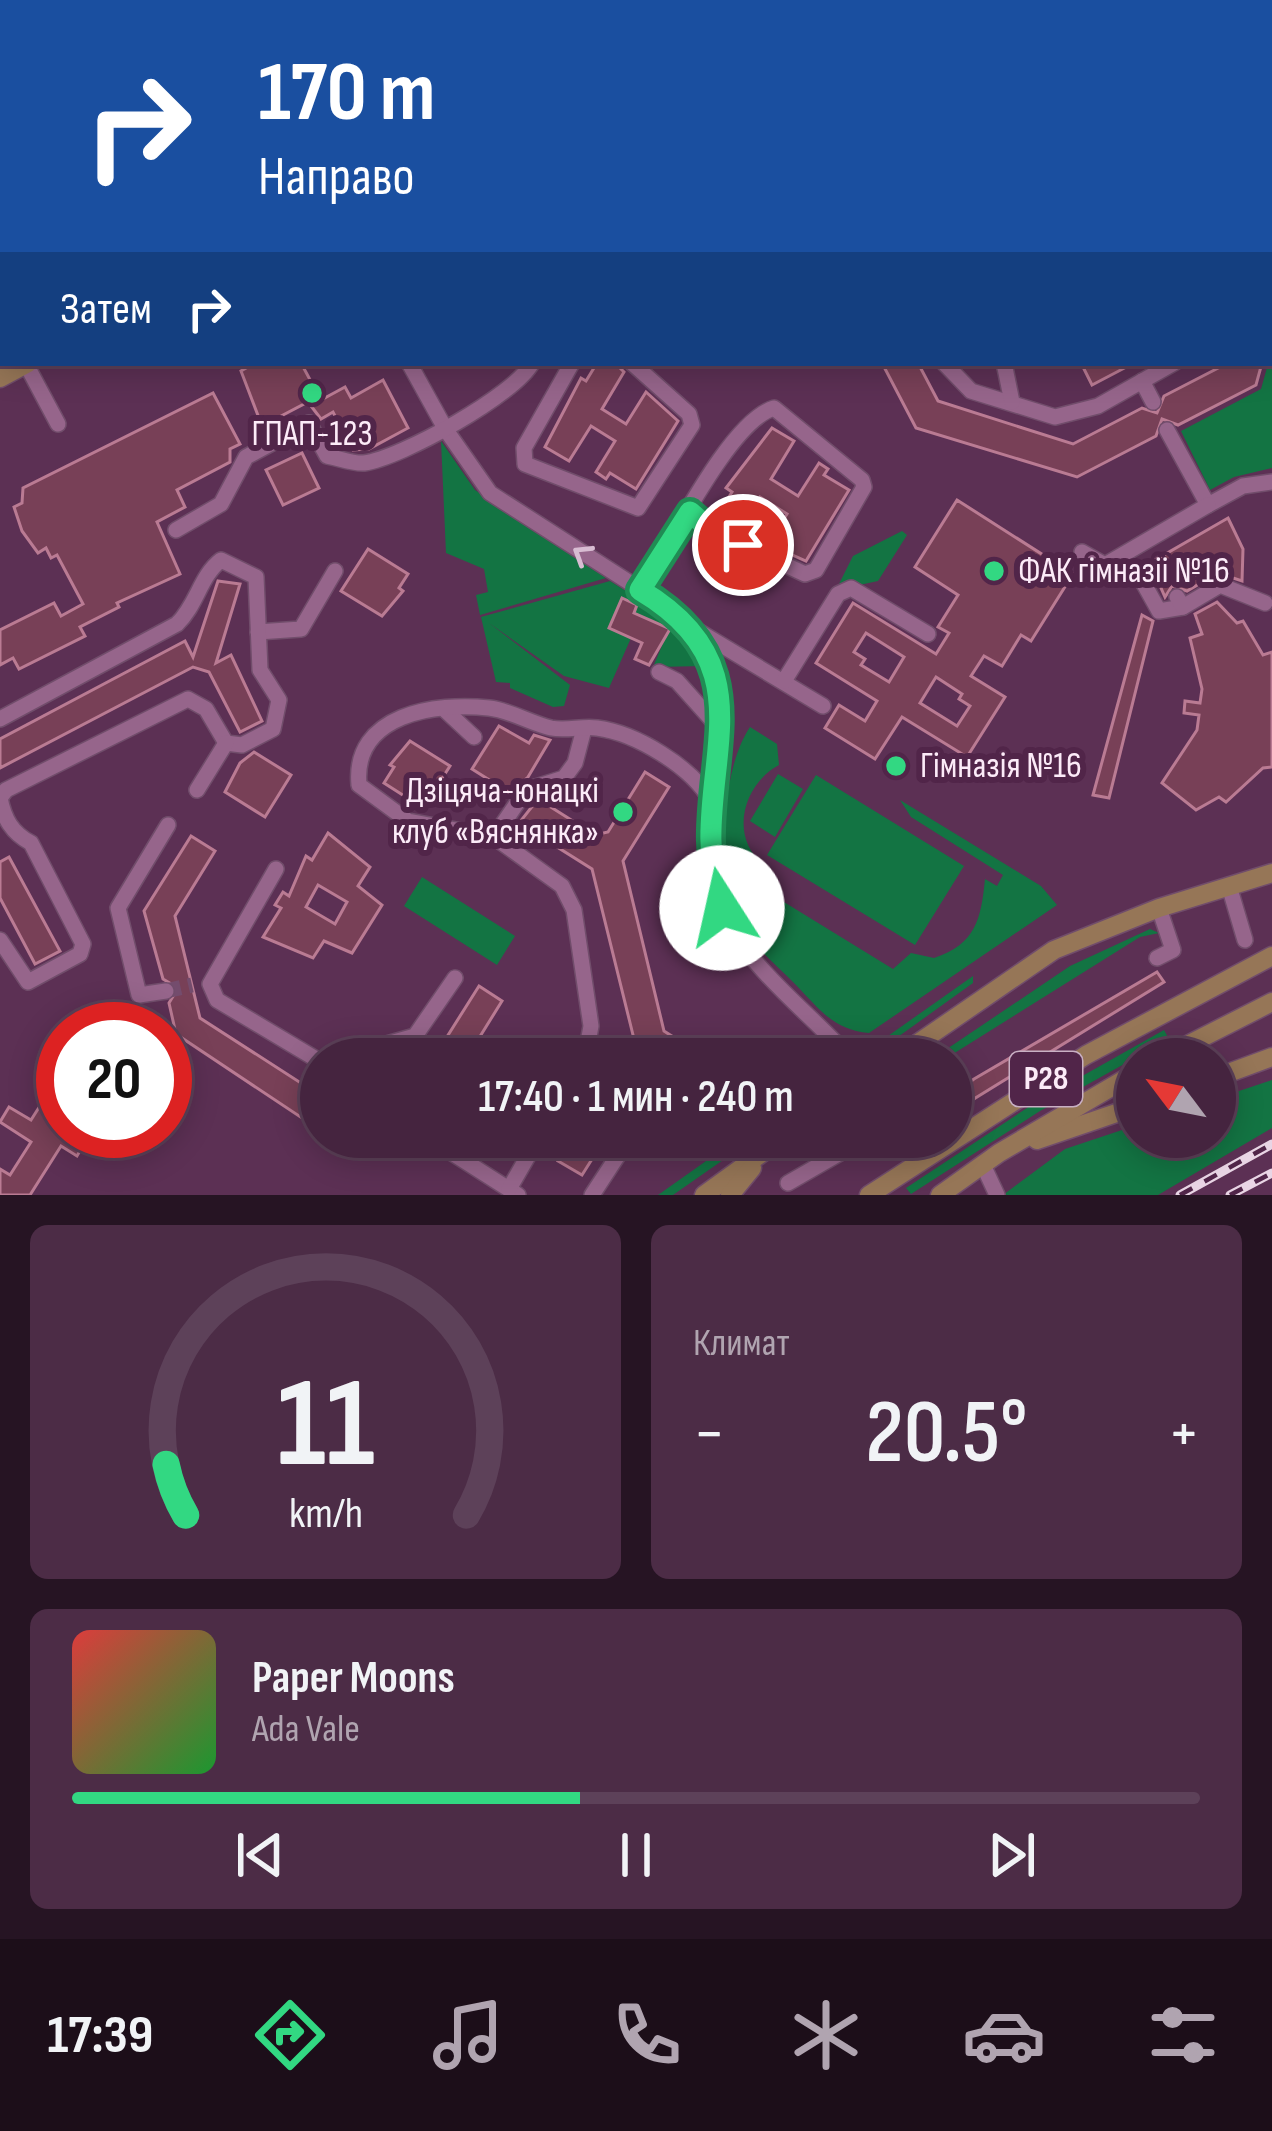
<!DOCTYPE html>
<html lang="ru">
<head>
<meta charset="utf-8">
<style>
	body { margin:0; font-family:"Sofia Sans Condensed",sans-serif; background:#4c2c46; color:#f1f3f6; height:100vh; display:flex; flex-direction:column; font-size:45px; white-space:nowrap }
	* { box-sizing:border-box; margin:0 }
	p { font-size:39px; color:#b0a4b0 }
	.icon { flex:none; width:66px; height:66px; fill:none; stroke:currentColor; stroke-width:2; stroke-linecap:round; stroke-linejoin:round }
	.map { position:relative; height:1195px; overflow:hidden }
	.side { display:flex; flex-direction:column; gap:30px; padding:30px; background:#261423; flex:1 }
	.side>* { flex:none }
	.top-card { position:absolute; left:0px; top:0px; width:1272px; height:366px; box-shadow:0 6px 30px #0003,0 0 0 3px #5d4159; background:#1a4fa0; color:#fff; overflow:hidden }
	.needle { width:78px; rotate:302deg }
	.buttons { position:absolute; left:1116px; top:1038px; display:grid; gap:24px }
	.buttons a { display:grid; place-items:center; width:120px; height:120px; border-radius:50%; background:#45243f; box-shadow:0 6px 30px #0003,0 0 0 3px #5d4159; font-size:60px }
	.speed { position:absolute; left:36px; top:1002px; display:flex; gap:24px; font-size:60px; font-weight:700; text-align:center }
	.speed>* { display:grid; place-content:center; width:156px; height:156px; border-radius:50%; background:#45243f; box-shadow:0 6px 30px #0003,0 0 0 3px #5d4159; line-height:1 }
	.speed .limit { border:18px solid #d22; background:#fff; color:#111 }
	.pin { position:absolute; display:grid; place-items:center; width:102px; height:102px; color:#fff; margin:-51px; border:6px solid #fff; border-radius:50%; box-shadow:0 3px 12px #0007 }
	.me { position:absolute; width:132px; margin:-66px; rotate:350deg; stroke-linejoin:round; filter:drop-shadow(0 0 9px #0008) }
	.turn { display:flex; align-items:center; gap:42px; height:252px; padding:0 60px; font-size:54px }
	.turn .icon { width:156px; height:156px; stroke-width:2.5 }
	.turn b { display:block; font-size:84px; line-height:102px }
	.then { display:flex; align-items:center; height:114px; padding:0 60px; background:#0003; gap:24px; font-size:45px }
	.big { font-size:90px; font-weight:600; line-height:1.1 }
	.side .widget { flex:1; display:flex; flex-direction:column; justify-content:center; gap:18px; min-width:0; padding:0 42px; border-radius:18px; background:#4c2c46 }
	.side .dial { align-items:center; gap:0 }
	.dial svg { height:312px; overflow:visible; fill:none; stroke:#5d4159; stroke-width:7; stroke-linecap:round; text-anchor:middle }
	.dial text { fill:#f1f3f6; stroke:none }
	.song { display:flex; align-items:center; gap:36px }
	.cover { width:144px; height:144px; border-radius:18px; background:linear-gradient(135deg,hsl(0 70% 55%),hsl(130 70% 35%)) }
	.played { height:12px; border-radius:6px; background:linear-gradient(90deg,#32d882 45%,#5d4159 45%) }
	.keys { display:flex; justify-content:space-around; direction:ltr }
	.heat { display:flex; justify-content:space-between; align-items:center; font-size:66px; direction:ltr }
	.side .tiles { flex:1; display:grid; gap:30px; grid-template-columns:1fr 1fr }
	.widget:last-child { grid-column:span 2 }
	.trip { position:absolute; left:300px; top:1038px; width:672px; height:120px; border-radius:60px; background:#45243f; box-shadow:0 6px 30px #0003,0 0 0 3px #5d4159; font-weight:600; line-height:120px; text-align:center }
	.tabs { display:flex; height:192px; justify-content:space-around; align-items:center; background:#1c0e19; color:#b0a4b0 }
	.tabs .icon { width:84px; height:84px }
	.tabs .selected { color:#32d882 }
	.tabs b { font-size:54px; color:#f1f3f6 }
	.map>svg:first-child { display:block }
	.green { fill:#137443 }
	.building { fill:#784057; stroke:#ba7b93; stroke-width:3; fill-rule:evenodd }
	.lines { fill:none; stroke-linecap:round; stroke-linejoin:round }
	.minor-tunnel { stroke:#744c6d; stroke-width:15; stroke-dasharray:15 8; stroke-linecap:butt }
	.minor-casing { stroke:#714d6b; stroke-width:18 }
	.major-casing { stroke:#714d6b; stroke-width:21 }
	.minor { stroke:#96658b; stroke-width:15 }
	.major { stroke:#967657; stroke-width:18 }
	.rail-casing { stroke:#e9d5e5; stroke-width:9 }
	.rail { stroke:#512549; stroke-width:4.5; stroke-dasharray:14; stroke-linecap:butt }
	.oneway { stroke:#d8bcd2 }
	.route-casing { stroke:#208c54; stroke-width:30 }
	.route { stroke:#32d882; stroke-width:21 }
	.poi-dot { fill:#32d882; stroke:#512549; stroke-width:4.5 }
	.labels { text-anchor:middle; dominant-baseline:central; stroke-width:12; stroke-linejoin:round; paint-order:stroke }
	.shield { fill:#512549; stroke:#c9b0c4; stroke-width:3 }
	.shield-label { font-size:33px; font-weight:bold; fill:#fcebf8 }
	.poi-label { font-size:36px; fill:#fcebf8; stroke:#512549; text-anchor:start }
</style>
</head>
<body>
<div class="map">
<svg width="1272" height="1195" viewBox="0 0 1272 1195">
	<rect width="100%" height="100%" fill="#5c3054"/>
	<!-- green -->
	<g class="green">
		<path d="M0 0H206L207 3H3V100Z"/>
		<path d="M1272 350V468L1234 477 1210 490 1181 431 1261 389Z"/>
		<path d="M441 441 475 490 606 578 480 615 476 595 488 592 484 569 446 553Z"/>
		<path d="M902 531 907 535 878 581 836 590 853 556Z"/>
		<path d="M610 581 678 623 706 666 653 667 669 629 634 613 621 599 609 628 631 638 609 688 564 676 489 623 570 685 564 706 553 707 510 688V683L496 682 481 617Z"/>
		<path d="M750 727 777 744 779 765C743 784 728 838 765 866L753 883 893 969 911 953 934 958C976 944 981 919 985 879L997 886 1003 875 911 817 900 800 1041 886 1057 905 869 1033C834 1030 820 1010 796 985 780 968 757 950 745 931 716 881 719 773 750 727Z"/>
		<path d="M778 774 803 789 775 837 750 821Z"/>
		<path d="M816 775 964 866 915 945 767 855Z"/>
		<path d="M422 877 515 936 497 965 404 906Z"/>
		<path d="M1150 929 1159 933 1140 937 945 1059H932L1070 966Z"/>
		<path d="M973 976V983L870 1057 861 1055Z"/>
		<path d="M1164 1030 1169 1039 1040 1111 911 1194 906 1188 1036 1102Z"/>
		<path d="M1272 1080V1128L1158 1195H1003L1065 1149 1137 1125V1137H1215V1099Z"/>
		<path d="M740 1137H756L673 1195H658Z"/>
	</g>
	<!-- building -->
	<g class="building">
		<path d="M255 363H301L321 400 345 387 351 398 383 380 408 428 369 449 353 450 333 412 321 419 308 402 262 426 241 371Z"/>
		<path d="M597 363H615L624 372 602 409 626 424 646 392 678 421 636 489 610 473 606 479 596 472 615 441 591 426 569 461 545 447 581 378 586 381Z"/>
		<path d="M882 363H918L938 401 1073 444 1142 408 1157 413 1164 396 1228 363H1262L1256 385 1178 425 1162 419 1156 436 1077 477 916 428Z"/>
		<path d="M1081 363H1134L1092 385Z"/>
		<path d="M213 393 240 444 230 449V462L177 490 185 507 157 522 180 574 117 603 119 607 80 627 85 636 19 669 13 658 0 665V630L54 603 61 616 83 604 57 555 51 558 46 548 38 553 22 531 14 507 22 503 23 488Z"/>
		<path d="M772 428 794 441 771 479 798 496 819 463 828 469 824 475 849 490 806 561 768 544 787 514 760 497 739 530 716 518 732 492 726 488Z"/>
		<path d="M302 453 319 488 283 505 266 470Z"/>
		<path d="M957 500 1073 574 1031 641 1021 635 1002 666 984 656 971 676 1005 697 967 757 902 717 875 759 825 728 839 705 865 721 877 701 816 663 853 603 936 654 949 633 938 627 958 595 915 567ZM866 633 904 657 889 682 861 665 865 659 854 652ZM936 677 962 694 959 699 970 706 957 726 920 703Z"/>
		<path d="M1228 518 1243 549 1242 581 1218 573 1187 591 1172 586 1165 597 1150 563Z"/>
		<path d="M368 549 408 574 399 588 403 591 382 616 341 591Z"/>
		<path d="M218 581 240 584 216 663 231 655 262 721 240 732 209 672 193 667 0 768V739L185 641 193 657Z"/>
		<path d="M622 598 637 605 634 613 670 629 649 665 635 659 642 643 609 628Z"/>
		<path d="M1217 602 1237 623 1243 621 1263 655 1272 652V767L1263 768 1226 802 1219 797 1196 810 1162 783 1197 730 1199 715 1184 713 1185 701 1200 703 1202 689 1190 638 1202 634 1195 614Z"/>
		<path d="M1142 615 1153 621 1109 798 1093 795Z"/>
		<path d="M499 726 529 743 534 735 550 740 528 777 510 793 472 769Z"/>
		<path d="M410 741 450 766 423 808 384 783 394 767 390 765Z"/>
		<path d="M254 752 291 775 265 817 225 792 240 763Z"/>
		<path d="M645 772 669 787 623 861 664 1031 708 1059H622L634 1039 592 869 519 823 538 799 595 835 608 832Z"/>
		<path d="M328 833 370 867 358 886 382 905 352 953 324 941 313 958 263 937 281 908 275 905 283 892 289 896 306 856 312 860ZM318 885 347 902 335 924 306 907Z"/>
		<path d="M191 836 215 851 175 916 200 1018 307 1087 321 1084V1113L302 1118 176 1034 169 1003 178 988 163 979 144 911Z"/>
		<path d="M9 857 60 951 35 964 0 898V862Z"/>
		<path d="M1157 972 1164 982 951 1113V1096L974 1079Z"/>
		<path d="M479 986 502 1001 466 1059H433Z"/>
		<path d="M52 1087 63 1094V1108L53 1123 87 1139 77 1156 61 1146 30 1195H0V1169L10 1175 31 1142 0 1122 9 1107 31 1120Z"/>
		<path d="M573 1137H606L582 1175 558 1161Z"/>
	</g>
	<g class="lines">
		<!-- minor-tunnel -->
		<path class="minor-tunnel" d="M166 991 192 985"/>
		<defs>
			<g id="minor">
				<path d="M216 0 217 3"/>
				<path d="M964 0 986 3"/>
				<path d="M628 3 630 0"/>
				<path d="M1115 3 1131 0"/>
				<path d="M0 187 3 185"/>
				<path d="M409 363 446 430 490 493 680 615C762 702 683 805 721 905 744 967 808 1010 851 1059"/>
				<path d="M572 363 524 448 525 464 638 508 692 425 689 414 632 363"/>
				<path d="M944 363 971 391 1055 417 1098 406 1174 363"/>
				<path d="M1004 363 1012 402"/>
				<path d="M26 364 58 424"/>
				<path d="M1142 381 1153 402"/>
				<path d="M1167 430 1208 505 1243 486 1272 482"/>
				<path d="M176 530 221 504 246 457 309 423 327 456C338 458 354 464 364 463 401 458 515 395 532 363"/>
				<path d="M1082 552 1105 565 1208 505"/>
				<path d="M1139 575 1159 611 1183 607"/>
				<path d="M640 590C669 548 728 422 774 408L862 480 864 487 816 570 805 574 712 531 690 512"/>
				<path d="M1177 597 1183 607 1220 585 1265 603"/>
				<path d="M693 628 823 706"/>
				<path d="M258 632 301 629 335 571"/>
				<path d="M659 672 677 681 720 729"/>
				<path d="M784 681 838 594 851 588 928 634"/>
				<path d="M444 709 474 737"/>
				<path d="M0 719 177 624C197 605 200 576 221 560L256 577 260 670 279 700 273 729 242 745 226 743 206 709 188 699 6 790 0 798C4 819 12 833 31 843L83 944 80 954 28 982 0 940"/>
				<path d="M197 790 226 743"/>
				<path d="M494 837 526 790 564 778 575 763 584 729"/>
				<path d="M276 869 210 984 217 1000 321 1062"/>
				<path d="M1229 886 1245 940"/>
				<path d="M1157 958 1173 950 1159 908"/>
				<path d="M166 991 139 995 118 908 168 825"/>
				<path d="M334 1059 415 1036 455 978"/>
				<path d="M585 1059 591 1026 574 910 562 886 494 837 408 821 359 785C352 714 436 702 489 708 509 710 530 723 551 728 566 731 582 726 597 728 636 733 692 767 711 801"/>
				<path d="M406 1137 441 1146 518 1195"/>
				<path d="M983 1165 997 1195"/>
				<path d="M788 1183 868 1137"/>
				<path d="M509 1189 539 1137"/>
				<path d="M592 1195 630 1137"/>
			</g>
			<g id="major">
				<path d="M659 3 664 0"/>
				<path d="M718 3 725 0"/>
				<path d="M0 341 3 340"/>
				<path d="M0 378 28 363"/>
				<path d="M895 1059 1054 950 1159 908 1272 873"/>
				<path d="M1160 1059 1272 1002"/>
				<path d="M1215 1078 1272 1057"/>
				<path d="M1037 1140 1137 1106"/>
				<path d="M704 1195 784 1137"/>
				<path d="M730 1195 752 1168"/>
				<path d="M869 1195 1086 1055 1272 956"/>
				<path d="M940 1195 999 1153 1137 1072"/>
			</g>
		</defs>
		<!-- minor casing -->
		<use href="#minor" class="minor-casing"/>
		<!-- major casing -->
		<use href="#major" class="major-casing"/>
		<!-- minor -->
		<use href="#minor" class="minor"/>
		<!-- major -->
		<use href="#major" class="major"/>
		<defs>
			<g id="rail">
				<path d="M1180 1195 1272 1144"/>
				<path d="M1230 1195 1272 1173"/>
			</g>
		</defs>
		<!-- rail casing -->
		<use href="#rail" class="rail-casing"/>
		<!-- rail -->
		<use href="#rail" class="rail"/>
	</g>
	<!-- one-way arrows -->
	<defs><path id="oneway-chevron" d="M-2-3.5L2.5 0L-2 3.5" fill="none" stroke-width="1.6" stroke-linecap="round" stroke-linejoin="round" transform="scale(3)"/></defs>
	<use class="oneway" href="#oneway-chevron" transform="translate(582 554) rotate(-148)"/>
	<g class="lines">
		<defs>
			<path id="route" d="M722 908C679 782 785 676 640 590L690 512 712 531 743 545"/>
		</defs>
		<!-- route casing -->
		<use href="#route" class="route-casing"/>
		<!-- route -->
		<use href="#route" class="route"/>
	</g>
	<!-- markers -->
	<g class="poi-dot">
		<circle cx="312" cy="393" r="12"/>
		<circle cx="994" cy="571" r="12"/>
		<circle cx="896" cy="766" r="12"/>
		<circle cx="623" cy="812" r="12"/>
	</g>
	<g class="labels">
		<!-- shield labels -->
		<rect class="shield" x="1010" y="1052" width="72" height="54" rx="9"/>
		<g class="shield-label">
			<text x="1046" y="1079">Р28</text>
		</g>
		<!-- poi labels -->
		<g class="poi-label">
			<text x="312" y="434" text-anchor="middle">ГПАП-123</text>
			<text x="1018" y="571">ФАК гімназіі №16</text>
			<text x="920" y="766">Гімназія №16</text>
			<text x="599" y="791" text-anchor="end">Дзіцяча-юнацкі<tspan x="599" dy="41">клуб «Вяснянка»</tspan></text>
		</g>
	</g>
</svg>
<div class="buttons">
<a><svg class="needle" viewBox="-14 -14 28 28"><path d="M0-13l5 13h-10z" fill="#e53935"/><path d="M0 13l5-13h-10z" fill="#b0a4b0"/></svg></a>
</div>
<div class="speed"><div class="limit">20</div></div>
<div class="pin" style="left:743px;top:545px;background:#d93025"><svg class="icon" aria-label="arrive" viewBox="0 0 24 24"><path d="M6 21V4h12l-3 4 3 4H6"/></svg></div>
<svg class="me" style="left:722px;top:908px" viewBox="-20 -20 40 40"><circle r="19" fill="#fff"/><path d="M0-13L10 11 0 6-10 11z" fill="#32d882"/></svg>
<div class="trip">17:40 · 1 мин · 240 m</div>
<div class="top-card">
<div class="turn"><svg class="icon" aria-label="right" viewBox="0 0 24 24"><path d="M7 20v-9h11M14 6l5 5-5 5"/></svg><div><b>170 m</b>Направо</div></div>
<div class="then">Затем<svg class="icon" aria-label="right" viewBox="0 0 24 24"><path d="M7 20v-9h11M14 6l5 5-5 5"/></svg></div>
</div>
</div>
<section class="side">
<div class="tiles">
<div class="widget dial"><svg viewBox="0 0 100 80">
<path d="M14 69A42 42 0 1 1 86 69"/>
<path d="M14 69A42 42 0 0 1 9 56" stroke="#32d882"/>
<text x="50" y="56" font-size="32" font-weight="700">11</text>
<text x="50" y="72" font-size="11">km/h</text>
</svg></div>
<div class="widget"><p>Климат</p>
<div class="heat"><a>−</a><b class="big">20.5°</b><a>+</a></div>
</div>
<div class="widget">
<div class="song"><i class="cover"></i><div><b>Paper Moons</b><p>Ada Vale</p></div></div>
<div class="played"></div>
<div class="keys"><svg class="icon" aria-label="previous" viewBox="0 0 24 24"><path d="M18 5L8 12l10 7zM5 5v14"/></svg><svg class="icon" aria-label="pause" viewBox="0 0 24 24"><path d="M8 5v14M16 5v14"/></svg><svg class="icon" aria-label="next" viewBox="0 0 24 24"><path d="M6 5l10 7-10 7zM19 5v14"/></svg></div>
</div>
</div>
</section>
<nav class="tabs">
<b>17:39</b>
<svg class="icon selected" aria-label="directions" viewBox="0 0 24 24"><path d="M12 3l9 9-9 9-9-9zM9 14v-3h6M13 9l2 2-2 2"/></svg>
<svg class="icon" aria-label="music" viewBox="0 0 24 24"><path d="M9 18V5l10-2v13"/><circle cx="6" cy="18" r="3"/><circle cx="16" cy="16" r="3"/></svg>
<svg class="icon" aria-label="phone" viewBox="0 0 24 24"><path d="M5 4h4l2 5-3 2q2 4 5 5l2-3 5 2v4C11 20 4 13 5 4z"/></svg>
<svg class="icon" aria-label="climate" viewBox="0 0 24 24"><path d="M12 3v18M4 7l16 10M4 17L20 7"/></svg>
<svg class="icon" aria-label="car" viewBox="0 0 24 24"><path d="M5 17H2v-5l4-1 3-4h7l3 4 3 1v5h-3M9 17h6M6 11h13"/><circle cx="7" cy="17" r="2"/><circle cx="17" cy="17" r="2"/></svg>
<svg class="icon" aria-label="filters" viewBox="0 0 24 24"><path d="M4 7h16M4 17h16"/><circle cx="9" cy="7" r="2"/><circle cx="15" cy="17" r="2"/></svg>
</nav>
</body>
</html>
